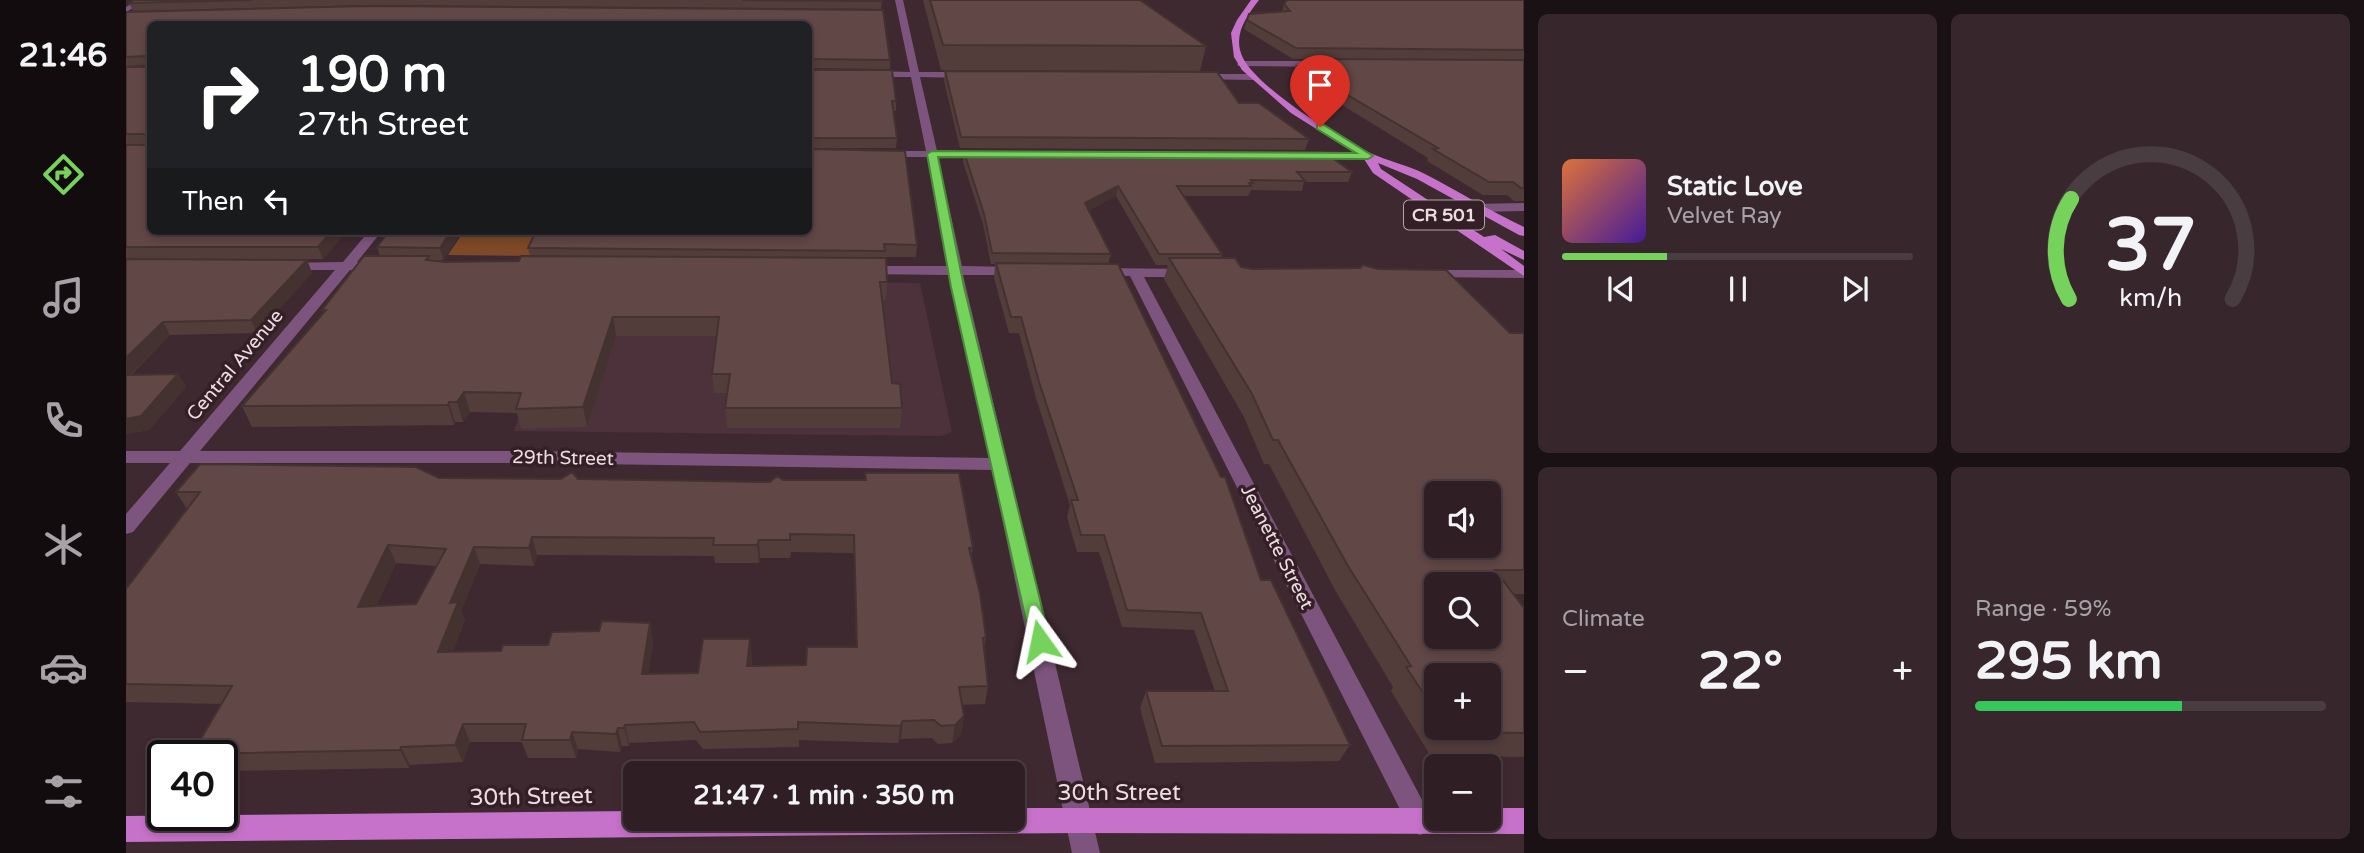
<!DOCTYPE html>
<html lang="en">
<head>
<meta charset="utf-8">
<style>
	body { margin:0; font-family:"Varela Round",sans-serif; background:#37272d; color:#f1f3f6; height:100vh; display:flex; flex-direction:column; font-size:26px; white-space:nowrap }
	* { box-sizing:border-box; margin:0 }
	p { font-size:23px; color:#a7a2a7 }
	.icon { flex:none; width:38px; height:38px; fill:none; stroke:currentColor; stroke-width:2; stroke-linecap:round; stroke-linejoin:round }
	.map { position:relative; flex:1; overflow:hidden }
	.drawer { display:flex; flex-direction:column; gap:14px; padding:14px; background:#1a1114; width:840px }
	.drawer>* { flex:none }
	.hud { position:absolute; left:21px; top:21px; width:665px; height:214px; border-radius:10px; box-shadow:0 4px 10px #0003,0 0 0 2px #4a3d42; background:#202124; color:#fff; overflow:hidden }
	.buttons { position:absolute; left:1298px; top:481px; display:grid; gap:14px }
	.buttons a { display:grid; place-items:center; width:77px; height:77px; border-radius:10px; background:#2f1f25; box-shadow:0 4px 10px #0003,0 0 0 2px #4a3d42; font-size:35px }
	.speed { position:absolute; left:21px; top:740px; display:flex; gap:14px; font-size:35px; font-weight:700; text-align:center }
	.speed>* { display:grid; place-content:center; width:91px; height:91px; border-radius:50%; background:#2f1f25; box-shadow:0 4px 10px #0003,0 0 0 2px #4a3d42; line-height:1 }
	.speed .limit { border:4px solid #111; border-radius:10px; background:#fff; color:#111 }
	.pin { position:absolute; display:grid; place-items:center; width:60px; height:60px; color:#fff; margin:-72px -30px; border-radius:50% 50% 50% 0; rotate:-45deg; box-shadow:0 0 7px #0007 }
	.pin .icon { rotate:45deg }
	.me { position:absolute; width:77px; margin:-38px; rotate:348deg; stroke-linejoin:round; filter:drop-shadow(0 0 5px #0008) }
	.turn { display:flex; align-items:center; gap:24px; height:147px; padding:0 35px; font-size:32px }
	.turn .icon { width:91px; height:91px; stroke-width:2.5 }
	.turn b { display:block; font-size:49px; line-height:60px }
	.then { display:flex; align-items:center; height:66px; padding:0 35px; background:#0003; gap:14px; font-size:26px }
	.big { font-size:52px; font-weight:700; line-height:1.1 }
	.drawer .card { flex:1; display:flex; flex-direction:column; justify-content:center; gap:10px; min-width:0; padding:0 24px; border-radius:10px; background:#37272d }
	.drawer .dial { align-items:center; gap:0 }
	.dial svg { height:182px; overflow:visible; fill:none; stroke:#4a3d42; stroke-width:7; stroke-linecap:round; text-anchor:middle }
	.dial text { fill:#f1f3f6; stroke:none }
	.song { display:flex; align-items:center; gap:21px }
	.cover { width:84px; height:84px; border-radius:10px; background:linear-gradient(135deg,hsl(20 70% 55%),hsl(260 70% 35%)) }
	.played { height:7px; border-radius:4px; background:linear-gradient(90deg,#75d25b 30%,#4a3d42 30%) }
	.keys { display:flex; justify-content:space-around; direction:ltr }
	.heat { display:flex; justify-content:space-between; align-items:center; font-size:38px; direction:ltr }
	.charge { height:10px; border-radius:5px; background:linear-gradient(90deg,#34c759 59%,#4a3d42 0) }
	.drawer .tiles { flex:1; display:grid; gap:14px; grid-template-columns:repeat(2,1fr) }
	.trip { position:absolute; left:497px; top:761px; width:402px; height:70px; border-radius:10px; background:#2f1f25; box-shadow:0 4px 10px #0003,0 0 0 2px #4a3d42; font-weight:700; line-height:70px; text-align:center }
	main { display:flex; flex:1; min-height:0 }
	.dock { display:flex; flex-direction:column; width:126px; justify-content:space-around; align-items:center; background:#130c0f; color:#a7a2a7 }
	.dock .icon { width:49px; height:49px }
	.dock .on { color:#75d25b }
	.dock b { font-size:32px; color:#f1f3f6 }
	.map>svg:first-child { display:block }
	.built { fill:#4d313b }
	.green { fill:#7d4927 }
	.lines { fill:none; stroke-linecap:round; stroke-linejoin:round }
	.minor { fill:#7d547d; fill-rule:evenodd }
	.major { fill:#c772ca; fill-rule:evenodd }
	.wall { fill:#533d3b; fill-rule:evenodd }
	.shaded-wall { fill:#443230 }
	.building { fill:#614745; stroke:#443230; stroke-width:2; fill-rule:evenodd }
	.route { fill:#75d25b; stroke:#4c883b; stroke-width:2 }
	.labels { text-anchor:middle; dominant-baseline:central; stroke-width:7; stroke-linejoin:round; paint-order:stroke }
	.shield { fill:#341f27; stroke:#b5a4aa; stroke-width:2 }
	.shield-label { font-size:18px; font-weight:bold; fill:#ecdde2 }
	.street-label { font-size:19px; fill:#ecdde2; stroke:#341f27 }
	.near-street-label { font-size:23px; fill:#ecdde2; stroke:#341f27 }
</style>
</head>
<body>
<main>
<nav class="dock">
<b>21:46</b>
<svg class="icon on" aria-label="directions" viewBox="0 0 24 24"><path d="M12 3l9 9-9 9-9-9zM9 14v-3h6M13 9l2 2-2 2"/></svg>
<svg class="icon" aria-label="music" viewBox="0 0 24 24"><path d="M9 18V5l10-2v13"/><circle cx="6" cy="18" r="3"/><circle cx="16" cy="16" r="3"/></svg>
<svg class="icon" aria-label="phone" viewBox="0 0 24 24"><path d="M5 4h4l2 5-3 2q2 4 5 5l2-3 5 2v4C11 20 4 13 5 4z"/></svg>
<svg class="icon" aria-label="climate" viewBox="0 0 24 24"><path d="M12 3v18M4 7l16 10M4 17L20 7"/></svg>
<svg class="icon" aria-label="car" viewBox="0 0 24 24"><path d="M5 17H2v-5l4-1 3-4h7l3 4 3 1v5h-3M9 17h6M6 11h13"/><circle cx="7" cy="17" r="2"/><circle cx="17" cy="17" r="2"/></svg>
<svg class="icon" aria-label="filters" viewBox="0 0 24 24"><path d="M4 7h16M4 17h16"/><circle cx="9" cy="7" r="2"/><circle cx="15" cy="17" r="2"/></svg>
</nav>
<div class="map">
<svg width="1398" height="853" viewBox="0 0 1398 853">
	<rect width="100%" height="100%" fill="#3f2931"/>
	<!-- built -->
	<path class="built" d="M406 279 794 283 826 432 815 436 388 431 424 327Z"/>
	<!-- green -->
	<path class="green" d="M338 231H416L404 256 322 255Z"/>
	<g class="lines">
		<!-- minor -->
		<g class="minor">
			<path d="M12 0H21L0 12V7Z"/>
			<path d="M769 0H777L793 72H840L845 75 840 78 794 77 811 151H861L867 154 861 157H812L836 266 891 267 898 271 891 275H837L974 853H946L866 470 400 463H64L7 532 0 534V514L44 463H0V451H54L209 270H159L154 269V263L217 262 243 231H256L231 262 259 263V269L224 270 74 451H400L864 458 823 275 737 274 730 270 737 266H822L801 157H756L750 154 756 151H800L785 77H745L740 74 745 71 784 72Z"/>
			<path d="M1115 61H1210L1214 64 1210 67 1112 66 1111 64Z"/>
			<path d="M1071 74H1127L1132 77 1127 80 1068 79V75Z"/>
			<path d="M1242 153 1246 154V158L1183 160 1177 157 1183 154Z"/>
			<path d="M1398 203V211L1349 212 1343 208 1349 204Z"/>
			<path d="M975 268 1062 269 1069 273 1062 277H1018L1303 813 1307 822 1303 831 1294 835 1285 831 1004 276 970 275V269Z"/>
			<path d="M1300 270H1398V278L1295 277 1293 274Z"/>
		</g>
		<!-- major -->
		<g class="major">
			<path d="M1125 0H1133C1120 17 1106 36 1117 58 1131 87 1214 140 1244 153 1262 161 1281 165 1299 174 1332 191 1364 211 1398 227V236L1393 235 1291 179 1252 163 1255 169 1358 237 1369 235 1398 251V260L1375 249 1398 266V276L1247 173 1238 159 1165 113 1116 70 1108 57 1105 33 1111 20Z"/>
			<path d="M887 808H1311V819H1363V808H1398V834L954 833 0 842V816L509 811V819H887Z"/>
		</g>
	</g>
	<!-- wall -->
	<g class="wall">
		<path d="M8 0H755L756 1 755 9 243 5 7 11 3 3Z"/>
		<path d="M797 0H1014L1080 46 1074 71 815 70Z"/>
		<path d="M1398 0V201H1388L1381 195H1357L1301 161 1302 158 1169 76 1172 66 1186 65 1188 59H1167L1118 29 1121 20 1156 12 1158 4Z"/>
		<path d="M241 6 757 10 764 60V69L682 68V24H24V231H221L197 259H0V67H20L21 65 0 66V12Z"/>
		<path d="M682 70 770 101V111H767L771 138 770 148H682Z"/>
		<path d="M819 71 1113 103 1183 139 1179 150 834 148 818 81Z"/>
		<path d="M838 152 1226 172 1222 182H1178L1176 191 1125 190 1122 196H1057L1096 254 1095 258 1115 267 1384 333H1398V594H1387L1398 609V757L1304 755 1265 691 1267 687 1209 590 1143 464H1138L1118 417 1038 279 1042 265H1030L990 196 963 210 985 254 982 264 1135 580 1224 745 1213 761 1029 763 1014 708 1020 691H1089L1068 630 996 627 973 552H951L941 517 944 505 910 398 893 333H883L868 278 869 264H865L857 224 837 162ZM1311 676 1363 728H1311Z"/>
		<path d="M336 231 317 260 304 261 319 262 393 261 404 256 402 248 410 231 791 245 790 257H758L761 282 760 300 757 301 766 383 776 408 774 428H601L599 408 601 393H588L586 374 591 336H490L461 427 395 429 391 413 344 412 337 422H329L328 425 126 427 116 406 197 313 196 310 254 256 251 247Z"/>
		<path d="M0 259 181 260 186 273 131 333 44 335 5 375 52 374 60 387 23 430 0 434Z"/>
		<path d="M313 478 644 482 657 480 847 548 845 557 860 637 858 650 862 686 859 704 836 705 838 716 835 734 826 743 812 744 806 738 775 739 772 743 673 740V747L577 749 570 740 503 743V746H496L494 752 452 749 450 758H402L396 742H344L337 762 284 765 283 768 96 771V756H68L66 754 96 704 0 702V589L61 509 50 492ZM665 552 728 553 730 647 680 665 625 666 626 657 572 673 522 674 527 641 422 645 375 651H327L339 620 335 611 354 564 408 566 411 555 588 556 589 563H633L634 558H664ZM270 563 311 566 290 604 250 606Z"/>
	</g>
	<!-- shaded-wall -->
	<g class="shaded-wall">
		<path d="M992 186 990 196 957 213 959 203Z"/>
		<path d="M206 231H221L197 259 192 247Z"/>
		<path d="M325 231H336L317 260 314 248Z"/>
		<path d="M181 260 186 273 131 333 125 320Z"/>
		<path d="M487 317 490 336 461 427 457 407Z"/>
		<path d="M37 322 44 335 0 379V358Z"/>
		<path d="M52 374 60 387 23 430 0 434V419Z"/>
		<path d="M338 392 344 412 337 422 331 402Z"/>
		<path d="M323 402 329 422 328 425 322 405Z"/>
		<path d="M406 537 411 555 408 566 403 548Z"/>
		<path d="M633 540 634 558 633 563 631 545Z"/>
		<path d="M262 545 270 563 241 625 232 607Z"/>
		<path d="M348 547 354 564 335 611 339 620 320 669 312 652 324 603Z"/>
		<path d="M524 623 527 641 520 692 516 674Z"/>
		<path d="M624 639 626 657 623 684 621 666Z"/>
		<path d="M838 716 835 734 826 743 829 725Z"/>
		<path d="M777 721 775 739 772 743 774 726Z"/>
		<path d="M337 724 344 742 337 762 329 745Z"/>
		<path d="M499 725 503 743V746L498 728Z"/>
		<path d="M492 728 496 746 494 752 490 734Z"/>
		<path d="M446 732 452 749 450 758 444 740Z"/>
		<path d="M275 747 284 765 283 768 274 750Z"/>
	</g>
	<!-- building -->
	<g class="building">
		<path d="M8 0H126L3 3Z"/>
		<path d="M616 0H755L756 1Z"/>
		<path d="M804 0H1014L1080 46 817 45Z"/>
		<path d="M1161 0H1398V50L1170 48 1121 20 1123 14 1164 11 1158 4Z"/>
		<path d="M241 6 757 10 764 60 682 59V24H24V231H206L192 247H0V145H19L21 142 19 134H0V67H20L22 65 20 56 0 57V12Z"/>
		<path d="M1188 59 1398 60V188H1395L1387 182H1363L1307 149 1312 148 1172 66 1198 64Z"/>
		<path d="M682 70H766L770 101H766L771 138H682Z"/>
		<path d="M819 71 1091 72 1113 103H1133L1183 139 835 137Z"/>
		<path d="M682 149 779 151 791 245 758 244 759 251 402 248 410 231H682Z"/>
		<path d="M838 152H1198L1226 172H1171L1179 181 1125 180 1127 183H1123L1125 186H1051L1096 254H1033L992 186 959 203 985 254 866 253 858 214Z"/>
		<path d="M263 231H325L314 248 251 247Z"/>
		<path d="M238 256H303L300 260 319 262 393 261 395 256 760 258 761 282H754L766 383 774 384 776 408H599L604 374H586L593 317H487L457 407 390 409 395 393 338 392 331 402H323L322 405 116 406 200 310H196Z"/>
		<path d="M1043 258H1109L1115 267 1127 269 1234 268 1237 265 1252 269 1320 270 1384 333H1398V570H1369L1398 608V733L1322 732 1320 728H1363V676H1311V714L1280 667 1285 666 1222 566 1152 440H1147L1126 394ZM1311 494H1363V546H1311ZM1311 584H1363V637H1311Z"/>
		<path d="M0 259 181 260 125 320 37 322 0 358Z"/>
		<path d="M870 263 992 264 1095 477H1099L1135 580H1145L1224 745 1036 746 1020 691H1102L1075 613 1001 610 978 535H955L945 500H952L913 382 895 317H885Z"/>
		<path d="M52 374 15 416 0 419V375Z"/>
		<path d="M74 464 290 467 313 478 435 479 446 472 452 479 522 480 644 482 651 476 657 480H740L739 473H833L847 548H843L854 594 860 637 857 638 862 686 833 687 838 716 829 725 815 726 808 720 777 721 774 726 672 722V729L574 732 568 722 499 725 498 728H492L490 734 446 732 444 740H396L400 724H337L329 745 275 747 274 750 66 754 106 686 0 684V589L74 492H50ZM664 534 728 535 731 647H681L680 665 621 666 624 639H577L572 673 516 674 524 623 476 621 473 631 426 632 422 645H377L375 651 312 652 332 602 324 603 348 547 403 548 406 537 588 538 587 545H631L633 540H664ZM262 545 320 549 290 604 232 607Z"/>
	</g>
	<!-- route -->
	<path class="route" d="M1191 125H1198L1247 156 1242 159 812 157 838 287 924 641 921 647 914 649 906 647 825 287 801 154 806 151 1230 153 1191 129Z"/>
	<g class="labels">
		<!-- shield labels -->
		<rect class="shield" x="1278" y="200.5" width="80" height="29" rx="5"/>
		<g class="shield-label">
			<text x="1318" y="215">CR 501</text>
		</g>
		<!-- street labels -->
		<g class="street-label">
			<text transform="translate(109 365) rotate(-50)">Central Avenue</text>
			<text transform="translate(437 458) rotate(1)">29th Street</text>
			<text transform="translate(1151 547) rotate(63)">Jeanette Street</text>
		</g>
		<!-- near-street labels -->
		<g class="near-street-label">
			<text x="993" y="793">30th Street</text>
			<text transform="translate(405 797) rotate(-1)">30th Street</text>
		</g>
	</g>
</svg>
<div class="buttons">
<a><svg class="icon" aria-label="sound" viewBox="0 0 24 24"><path d="M4 9h4l5-4v14l-5-4H4zM17 9q2 3 0 6"/></svg></a>
<a><svg class="icon" aria-label="search" viewBox="0 0 24 24"><circle cx="10" cy="10" r="6"/><path d="M15 15l6 6"/></svg></a>
<a>+</a>
<a>−</a>
</div>
<div class="speed"><div class="limit">40</div></div>
<div class="pin" style="left:1194px;top:127px;background:#d93025"><svg class="icon" aria-label="arrive" viewBox="0 0 24 24"><path d="M6 21V4h12l-3 4 3 4H6"/></svg></div>
<svg class="me" style="left:914px;top:641px" viewBox="-20 -20 40 40"><path d="M0-17L14 15 0 8-14 15z" fill="#75d25b" stroke="#fff" stroke-width="4"/></svg>
<div class="trip">21:47 · 1 min · 350 m</div>
<div class="hud">
<div class="turn"><svg class="icon" aria-label="right" viewBox="0 0 24 24"><path d="M7 20v-9h11M14 6l5 5-5 5"/></svg><div><b>190 m</b>27th Street</div></div>
<div class="then">Then<svg class="icon" aria-label="left" viewBox="0 0 24 24"><path d="M17 20v-9H6M10 6l-5 5 5 5"/></svg></div>
</div>
</div>
<section class="drawer">
<div class="tiles">
<div class="card">
<div class="song"><i class="cover"></i><div><b>Static Love</b><p>Velvet Ray</p></div></div>
<div class="played"></div>
<div class="keys"><svg class="icon" aria-label="previous" viewBox="0 0 24 24"><path d="M18 5L8 12l10 7zM5 5v14"/></svg><svg class="icon" aria-label="pause" viewBox="0 0 24 24"><path d="M8 5v14M16 5v14"/></svg><svg class="icon" aria-label="next" viewBox="0 0 24 24"><path d="M6 5l10 7-10 7zM19 5v14"/></svg></div>
</div>
<div class="card dial"><svg viewBox="0 0 100 80">
<path d="M14 69A42 42 0 1 1 86 69"/>
<path d="M14 69A42 42 0 0 1 15 25" stroke="#75d25b"/>
<text x="50" y="56" font-size="32" font-weight="700">37</text>
<text x="50" y="72" font-size="11">km/h</text>
</svg></div>
<div class="card"><p>Climate</p>
<div class="heat"><a>−</a><b class="big">22°</b><a>+</a></div>
</div>
<div class="card"><p>Range · 59%</p><b class="big">295 km</b><div class="charge"></div></div>
</div>
</section>
</main>
</body>
</html>
